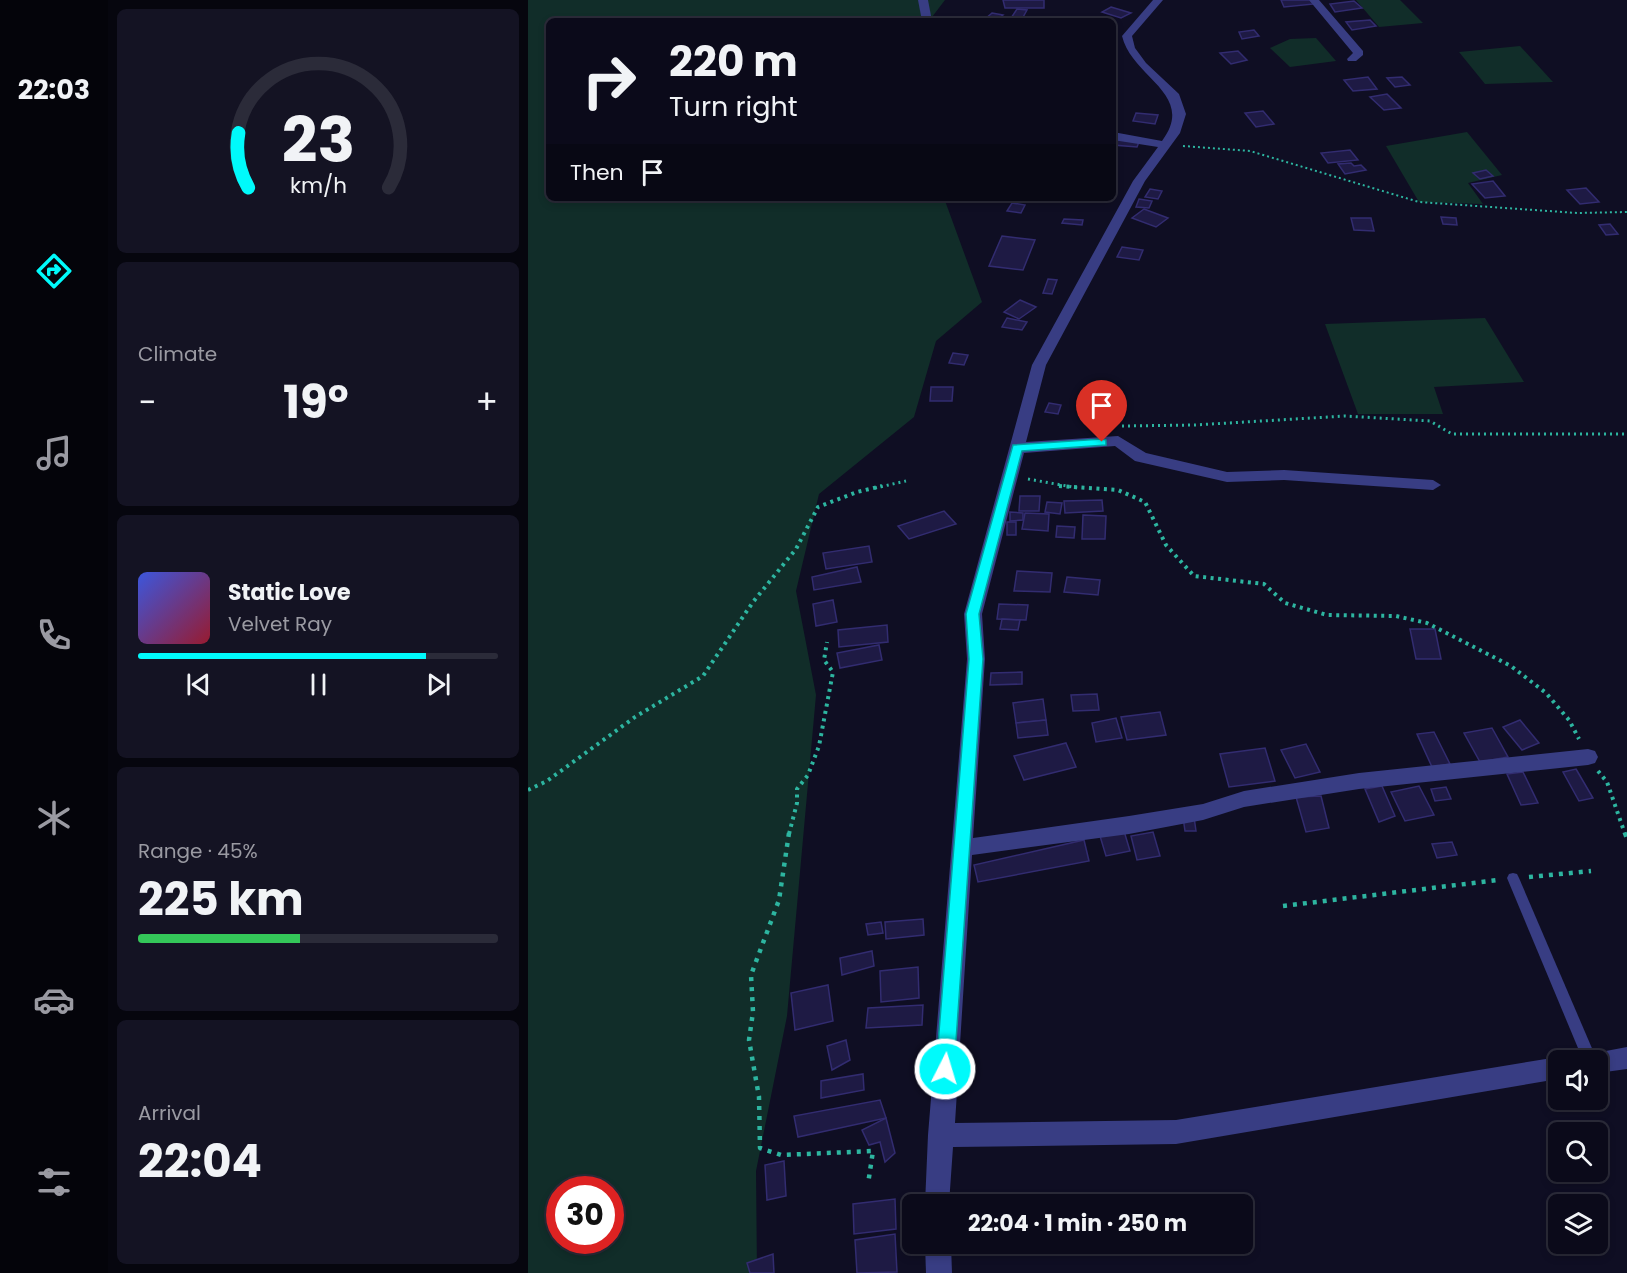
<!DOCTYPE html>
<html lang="en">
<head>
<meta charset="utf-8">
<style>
	body { margin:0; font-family:Poppins,sans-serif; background:#141323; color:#f1f3f6; height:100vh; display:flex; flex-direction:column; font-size:22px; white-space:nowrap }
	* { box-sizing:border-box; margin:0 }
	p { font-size:20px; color:#9a9aa2 }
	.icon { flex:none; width:33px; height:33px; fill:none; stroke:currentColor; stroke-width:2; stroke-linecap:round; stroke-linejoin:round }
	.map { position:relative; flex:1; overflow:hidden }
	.panel { display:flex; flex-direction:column; gap:9px; padding:9px; background:#06060e; width:420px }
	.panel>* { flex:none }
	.hud { position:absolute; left:18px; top:18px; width:570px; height:183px; border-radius:9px; box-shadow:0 3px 9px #0003,0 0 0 2px #2b2b39; background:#0b0a1a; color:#f1f3f6; overflow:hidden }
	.tools { position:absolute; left:1020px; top:1050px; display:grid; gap:12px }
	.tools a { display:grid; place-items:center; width:60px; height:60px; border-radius:9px; background:#0b0a1a; box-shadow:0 3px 9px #0003,0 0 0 2px #2b2b39; font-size:30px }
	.speed { position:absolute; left:18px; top:1176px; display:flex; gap:12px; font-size:30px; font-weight:700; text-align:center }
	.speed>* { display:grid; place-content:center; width:78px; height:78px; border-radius:50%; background:#0b0a1a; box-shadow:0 3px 9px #0003,0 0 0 2px #2b2b39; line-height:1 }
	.speed .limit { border:9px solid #d22; background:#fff; color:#111 }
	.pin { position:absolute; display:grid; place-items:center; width:51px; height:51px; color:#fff; margin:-62px -26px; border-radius:50% 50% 50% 0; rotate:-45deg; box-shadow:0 0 6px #0007 }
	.pin .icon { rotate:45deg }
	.me { position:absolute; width:66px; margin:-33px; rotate:5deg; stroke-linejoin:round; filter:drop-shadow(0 0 4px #0008) }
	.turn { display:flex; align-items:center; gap:21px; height:126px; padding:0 24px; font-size:27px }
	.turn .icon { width:78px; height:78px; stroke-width:2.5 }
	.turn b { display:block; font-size:42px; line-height:51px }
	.then { display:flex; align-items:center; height:57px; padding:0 24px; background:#0003; gap:12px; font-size:22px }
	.big { font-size:45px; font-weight:700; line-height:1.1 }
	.panel .widget { flex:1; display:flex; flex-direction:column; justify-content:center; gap:9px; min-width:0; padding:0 21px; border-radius:9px; background:#141323 }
	.panel .dial { align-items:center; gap:0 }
	.dial svg { height:156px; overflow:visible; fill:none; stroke:#2b2b39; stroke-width:7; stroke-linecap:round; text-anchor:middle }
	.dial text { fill:#f1f3f6; stroke:none }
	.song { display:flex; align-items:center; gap:18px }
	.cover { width:72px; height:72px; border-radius:9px; background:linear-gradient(135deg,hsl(230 70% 55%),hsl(350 70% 35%)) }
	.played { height:6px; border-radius:3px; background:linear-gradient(90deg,#00fafb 80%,#2b2b39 80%) }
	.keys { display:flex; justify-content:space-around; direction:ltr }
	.heat { display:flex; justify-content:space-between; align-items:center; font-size:33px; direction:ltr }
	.charge { height:9px; border-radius:4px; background:linear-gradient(90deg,#34c759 45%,#2b2b39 0) }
	.trip { position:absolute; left:374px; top:1194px; width:351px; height:60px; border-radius:9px; background:#0b0a1a; box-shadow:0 3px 9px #0003,0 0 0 2px #2b2b39; font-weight:700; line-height:60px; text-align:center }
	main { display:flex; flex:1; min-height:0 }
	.tab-bar { display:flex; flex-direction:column; width:108px; justify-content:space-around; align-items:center; background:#04040a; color:#9a9aa2 }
	.tab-bar .icon { width:42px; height:42px }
	.tab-bar .active { color:#00fafb }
	.tab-bar b { font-size:27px; color:#f1f3f6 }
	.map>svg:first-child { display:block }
	.green { fill:#112d29; fill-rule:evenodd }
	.building { fill:#1e1a44; stroke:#322c70; stroke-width:1.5 }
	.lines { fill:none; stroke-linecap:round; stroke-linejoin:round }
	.path-far3 { stroke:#2db5a0; stroke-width:2; stroke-dasharray:2 3; stroke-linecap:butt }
	.path-far2 { stroke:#2db5a0; stroke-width:3; stroke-dasharray:2 4; stroke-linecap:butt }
	.path-far1 { stroke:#2db5a0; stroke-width:4; stroke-dasharray:3 4.5; stroke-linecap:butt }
	.path { stroke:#2db5a0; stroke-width:4.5; stroke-dasharray:4 6; stroke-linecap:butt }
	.lane { fill:#383d83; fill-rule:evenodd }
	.street { fill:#383d83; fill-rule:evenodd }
	.route { fill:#00fafb; stroke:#00a2a3; stroke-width:1.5 }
</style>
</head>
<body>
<main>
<nav class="tab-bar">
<b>22:03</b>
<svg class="icon active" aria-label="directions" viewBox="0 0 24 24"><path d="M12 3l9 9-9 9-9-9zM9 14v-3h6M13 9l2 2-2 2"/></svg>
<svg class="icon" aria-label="music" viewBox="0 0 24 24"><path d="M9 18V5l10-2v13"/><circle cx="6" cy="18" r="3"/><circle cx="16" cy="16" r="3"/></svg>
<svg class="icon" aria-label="phone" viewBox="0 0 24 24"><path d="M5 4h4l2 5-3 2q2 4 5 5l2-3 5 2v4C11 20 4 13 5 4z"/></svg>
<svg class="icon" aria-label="climate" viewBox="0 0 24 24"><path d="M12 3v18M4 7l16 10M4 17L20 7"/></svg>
<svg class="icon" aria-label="car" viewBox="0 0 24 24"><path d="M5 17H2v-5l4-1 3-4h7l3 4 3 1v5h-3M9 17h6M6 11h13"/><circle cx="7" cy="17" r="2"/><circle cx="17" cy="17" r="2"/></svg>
<svg class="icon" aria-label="filters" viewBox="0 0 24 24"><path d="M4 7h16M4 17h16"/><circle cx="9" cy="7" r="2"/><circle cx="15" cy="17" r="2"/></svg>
</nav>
<section class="panel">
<div class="widget dial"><svg viewBox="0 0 100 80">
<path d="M14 69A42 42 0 1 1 86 69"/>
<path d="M14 69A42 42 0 0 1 9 41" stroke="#00fafb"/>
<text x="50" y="56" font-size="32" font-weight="700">23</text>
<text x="50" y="72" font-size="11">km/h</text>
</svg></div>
<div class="widget"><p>Climate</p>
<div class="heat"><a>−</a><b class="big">19°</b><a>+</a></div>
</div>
<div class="widget">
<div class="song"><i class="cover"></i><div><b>Static Love</b><p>Velvet Ray</p></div></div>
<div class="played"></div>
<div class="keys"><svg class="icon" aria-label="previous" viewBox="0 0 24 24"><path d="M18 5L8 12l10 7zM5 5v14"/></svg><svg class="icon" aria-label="pause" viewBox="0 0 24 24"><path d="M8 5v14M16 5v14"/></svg><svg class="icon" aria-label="next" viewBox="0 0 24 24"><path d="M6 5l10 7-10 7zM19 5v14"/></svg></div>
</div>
<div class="widget"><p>Range · 45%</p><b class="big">225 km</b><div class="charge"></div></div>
<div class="widget"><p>Arrival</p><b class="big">22:04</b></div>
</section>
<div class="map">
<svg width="1099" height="1273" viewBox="0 0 1099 1273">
	<rect width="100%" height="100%" fill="#0f0e23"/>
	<!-- green -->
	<g class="green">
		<path d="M0 0H417L401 21H21V198H416L454 302 408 341 386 417 291 494 268 591 288 695 259 1016 228 1171 229 1273H0ZM32 1190H82V1240H32Z"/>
		<path d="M828 0H872L895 23 851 27Z"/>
		<path d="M788 38 808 61 762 67 742 48 762 39Z"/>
		<path d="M992 46 1025 82 957 84 931 52Z"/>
		<path d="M939 132 974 175 940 183 955 204 891 202 858 146Z"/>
		<path d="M957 318 996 382 906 387 915 414H830L797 324Z"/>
	</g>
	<!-- building -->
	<g class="building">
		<path d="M475 0H516V8H477Z"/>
		<path d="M753 0H782L786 4 756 7Z"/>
		<path d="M826 1 834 8 807 12 802 4Z"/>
		<path d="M583 7 603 13 593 18 574 12Z"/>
		<path d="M489 9 499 10 494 19 483 18Z"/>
		<path d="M464 13 475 15 468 21 456 20Z"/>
		<path d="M842 20 848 26 824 30 818 22Z"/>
		<path d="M726 30 731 36 714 39 711 32Z"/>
		<path d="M710 51 719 60 703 64 692 53Z"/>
		<path d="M840 77 849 89 825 91 816 80Z"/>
		<path d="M874 77 882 85 867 87 859 78Z"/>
		<path d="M859 94 873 108 856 110 842 97Z"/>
		<path d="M735 111 746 124 728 127 717 113Z"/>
		<path d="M608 113 630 115 627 124 605 121Z"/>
		<path d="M585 139 611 142 609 147 585 145Z"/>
		<path d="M822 150 830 160 800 163 793 153Z"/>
		<path d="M823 163 826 166 833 165 838 170 817 174 810 164Z"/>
		<path d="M958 170 965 176 952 179 945 173Z"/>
		<path d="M965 181 977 196 957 198 944 184Z"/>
		<path d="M1058 188 1071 202 1052 204 1039 190Z"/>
		<path d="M622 189 634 191 630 199 617 197Z"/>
		<path d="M611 199 624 201 621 208 608 207Z"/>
		<path d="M484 203 497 205 493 213 479 211Z"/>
		<path d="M616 209 640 218 628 227 604 218Z"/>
		<path d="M913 217 928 218 929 225 915 224Z"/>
		<path d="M823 218H843L846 231 826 230Z"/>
		<path d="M536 219 555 220 554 225 534 223Z"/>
		<path d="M1082 224 1090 234 1078 235 1071 225Z"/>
		<path d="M474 236 507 240 495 270 461 266Z"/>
		<path d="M594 247 615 250 611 260 589 257Z"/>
		<path d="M520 279 529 280 524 294 515 293Z"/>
		<path d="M492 300 508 307 491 319 476 312Z"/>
		<path d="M479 318 499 322 494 330 474 327Z"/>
		<path d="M425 353 440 355 436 365 421 363Z"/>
		<path d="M403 387H425L424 401H402Z"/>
		<path d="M521 403 533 405 530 414 517 412Z"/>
		<path d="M492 496H512L511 511H491Z"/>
		<path d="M574 500 575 511 537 513 536 501Z"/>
		<path d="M519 502 534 503 532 514 517 512Z"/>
		<path d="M416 511 428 524 381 539 370 526Z"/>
		<path d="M482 512 495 513V520L482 521Z"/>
		<path d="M497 513 521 514 520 531 494 529Z"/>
		<path d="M555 515 578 516 577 539H554Z"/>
		<rect x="479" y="522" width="9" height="13"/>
		<path d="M529 526 547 527 546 538 528 537Z"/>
		<path d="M341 546 344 562 298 569 295 553Z"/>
		<path d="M329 567 333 582 286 590 284 577Z"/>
		<path d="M489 571 524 573 522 592 486 591Z"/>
		<path d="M539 577 572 580 570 595 536 592Z"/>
		<path d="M305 600 309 622 288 626 285 604Z"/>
		<path d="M471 604 500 605 498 620 469 619Z"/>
		<path d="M474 619 492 620 490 630 472 629Z"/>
		<path d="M359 625 360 642 311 647 310 630Z"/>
		<path d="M882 629H907L913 659H888Z"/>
		<path d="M351 645 354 660 312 668 309 653Z"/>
		<path d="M494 672V684L462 685 463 673Z"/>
		<path d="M569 694 571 710 545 711 543 695Z"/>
		<path d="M515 699 518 720 488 723 485 703Z"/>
		<path d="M632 712 638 735 599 740 593 717Z"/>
		<path d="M588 718 594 738 568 742 564 723Z"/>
		<path d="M518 720 520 735 490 738 488 723Z"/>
		<path d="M992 720 1011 743 994 750 975 727Z"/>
		<path d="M964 728 980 757 952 762 936 733Z"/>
		<path d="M906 732 922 764 904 767 889 734Z"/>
		<path d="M538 743 548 767 496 780 486 756Z"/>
		<path d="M778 744 792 772 767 778 753 750Z"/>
		<path d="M737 748 747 781 701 787 692 754Z"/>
		<path d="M1048 769 1065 798 1051 801 1035 772Z"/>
		<path d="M995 772 1010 803 993 805 979 774Z"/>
		<path d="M854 786 867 816 851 822 837 789Z"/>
		<path d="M891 786 906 815 877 821 863 792Z"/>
		<path d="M918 787 923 799 907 801 903 789Z"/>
		<path d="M793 796 801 828 778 832 768 797Z"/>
		<path d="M655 817H666L668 831H657Z"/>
		<path d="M596 831 602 851 578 856 572 836Z"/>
		<path d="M625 832 632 856 609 860 603 836Z"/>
		<path d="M556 840 561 861 450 882 446 865Z"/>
		<path d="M924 842 929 855 909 858 904 844Z"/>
		<path d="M395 919 396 935 358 939 357 922Z"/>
		<path d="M353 922 355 933 340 935 338 924Z"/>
		<path d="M344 951 346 966 314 975 312 958Z"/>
		<path d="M390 967 391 998 353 1002 352 971Z"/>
		<path d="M300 985 305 1021 267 1030 263 993Z"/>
		<path d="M395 1005 394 1025 338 1028 340 1008Z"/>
		<path d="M318 1040 322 1060 304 1070 299 1046Z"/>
		<path d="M335 1074 336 1090 293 1098V1081Z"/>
		<path d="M352 1100 358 1118 270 1137 266 1116Z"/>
		<path d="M358 1118 367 1153 357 1162 352 1142 341 1145 334 1130Z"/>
		<path d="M256 1161 258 1196 239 1200 237 1165Z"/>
		<path d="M367 1199 368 1229 326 1234 325 1204Z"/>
		<path d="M367 1234 369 1272 329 1273 327 1240Z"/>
		<path d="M245 1254 246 1273H222L219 1263Z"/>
	</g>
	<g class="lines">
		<!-- path-far3 -->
		<path class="path-far3" d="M655 146 722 151 891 202 1049 213 1099 212"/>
		<!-- path-far2 -->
		<g class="path-far2">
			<path d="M594 426 667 425 817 416 902 421 924 434H1099"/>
			<path d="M500 479 550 488"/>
			<path d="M347 488 378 481"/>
		</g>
		<!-- path-far1 -->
		<g class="path-far1">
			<path d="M531 486 590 490 617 502 638 545 666 576 736 584 757 603 799 615 868 616 899 623 983 666 1018 693 1041 720 1051 739"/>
			<path d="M1070 771 1079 782 1097 834"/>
			<path d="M0 790 19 781 107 717 175 676 225 602 268 549 290 507 329 492 354 486"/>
			<path d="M261 834 269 803V789L280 775 291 746 305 672 296 660 299 642"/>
		</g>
		<!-- path -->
		<g class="path">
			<path d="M261 833 251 900 223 975 225 1012 221 1040 231 1097 232 1148 253 1155 345 1151 340 1184"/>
			<path d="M1097 833 1099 839"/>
			<path d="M1001 877 1063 871"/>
			<path d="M755 906 970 880"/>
		</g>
		<!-- lane -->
		<path class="lane" d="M985 873 989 874 991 878 1069 1060H1055L979 878 981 874Z"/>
		<!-- street -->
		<g class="street">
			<path d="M390 0H400L404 21H394Z"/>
			<path d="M625 0H635L604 36 607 48 618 63 651 94 658 114 652 133 617 181 518 365 498 442 590 436 618 453 699 472 756 470 905 480 913 485 905 490 756 480 699 482 607 461 587 446 496 453 454 614 457 659 445 838 601 816 675 804 716 791 831 773 1060 749 1067 751 1070 757 1067 763 1060 765 831 789 716 807 675 820 601 834 444 855 427 1123 648 1120 1030 1057 1039 1060H1030V1079L648 1144 425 1147 421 1204H397L400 1135 439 659 436 614 504 365 605 181 630 147 585 140V132L634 141C669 94 604 78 594 36Z"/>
			<path d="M781 0H791L835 51V55L828 61H820L819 59 825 53Z"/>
			<path d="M1099 1047V1069L1070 1073V1060H1059L1062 1054Z"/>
			<path d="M397 1244H423L424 1273H398Z"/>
		</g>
	</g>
	<!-- route -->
	<path class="route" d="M574 439 578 440V445L494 451 451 614 455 659 426 1069 423 1075 417 1078 411 1075 408 1069 441 659 438 614 485 445Z"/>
</svg>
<div class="tools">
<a><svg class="icon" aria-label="sound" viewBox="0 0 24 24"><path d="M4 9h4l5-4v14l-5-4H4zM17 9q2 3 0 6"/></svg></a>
<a><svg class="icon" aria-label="search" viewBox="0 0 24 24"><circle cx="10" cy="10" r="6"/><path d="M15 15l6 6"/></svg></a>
<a><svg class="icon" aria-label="layers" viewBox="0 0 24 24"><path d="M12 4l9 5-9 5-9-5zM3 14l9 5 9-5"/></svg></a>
</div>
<div class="speed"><div class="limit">30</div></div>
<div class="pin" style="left:574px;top:442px;background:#d93025"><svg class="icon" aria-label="arrive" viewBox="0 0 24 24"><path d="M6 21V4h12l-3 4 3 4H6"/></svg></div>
<svg class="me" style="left:417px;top:1069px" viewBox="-20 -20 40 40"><circle r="17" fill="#00fafb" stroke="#fff" stroke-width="3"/><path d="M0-11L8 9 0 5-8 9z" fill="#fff"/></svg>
<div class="trip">22:04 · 1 min · 250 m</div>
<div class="hud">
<div class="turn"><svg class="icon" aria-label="right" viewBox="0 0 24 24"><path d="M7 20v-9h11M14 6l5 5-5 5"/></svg><div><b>220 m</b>Turn right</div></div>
<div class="then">Then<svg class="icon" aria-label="arrive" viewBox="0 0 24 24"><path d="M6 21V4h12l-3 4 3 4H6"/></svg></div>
</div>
</div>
</main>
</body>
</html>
